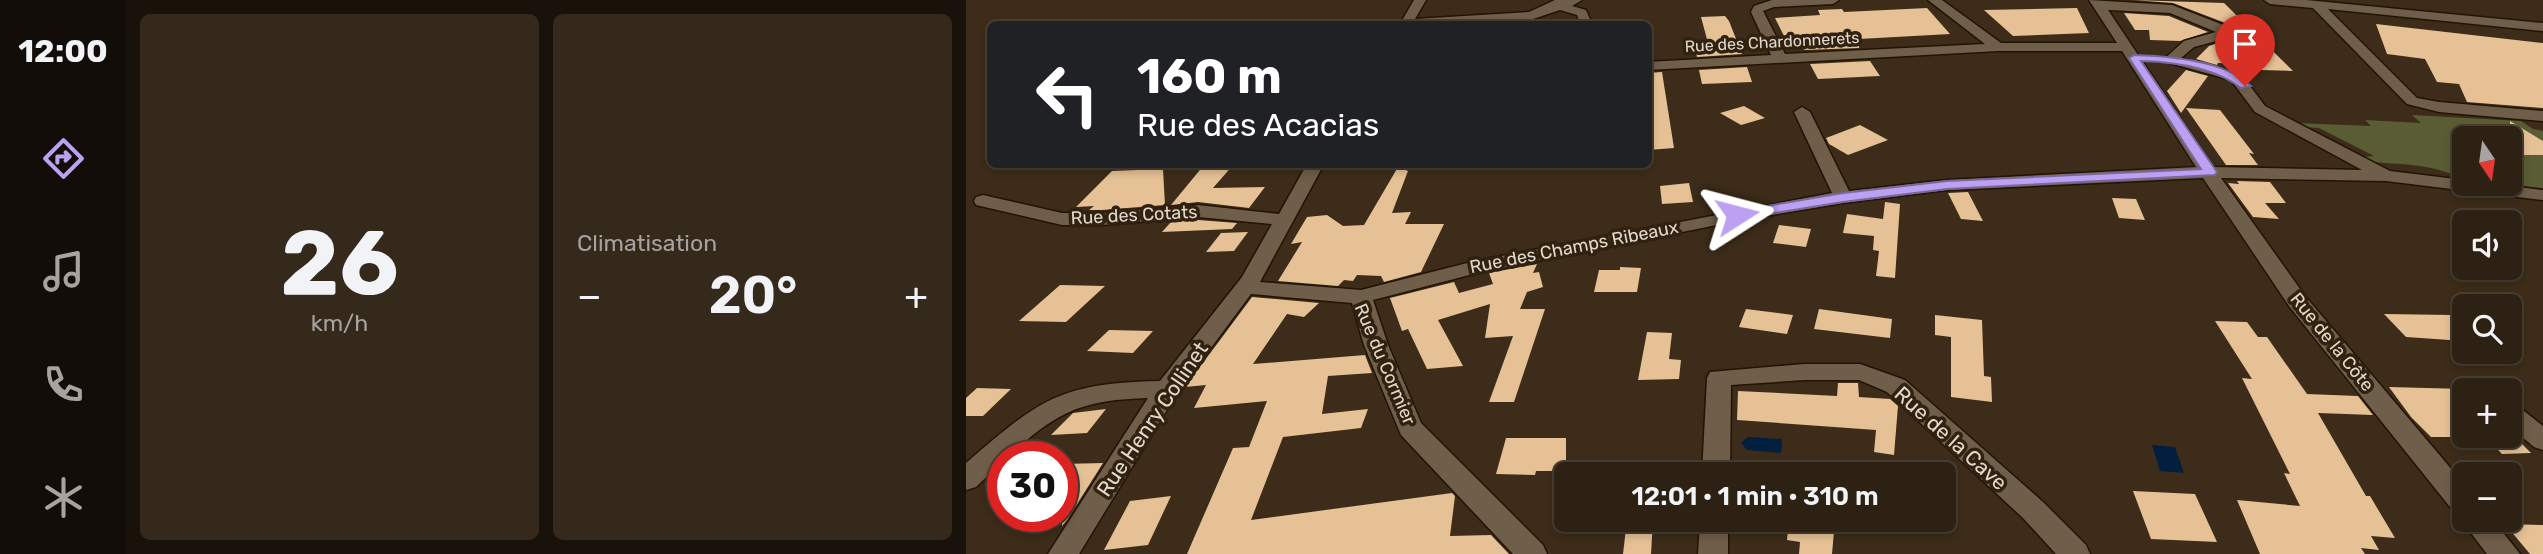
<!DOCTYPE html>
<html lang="fr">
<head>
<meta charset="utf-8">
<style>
	body { margin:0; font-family:Rubik,sans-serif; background:#35291c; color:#f1f3f6; height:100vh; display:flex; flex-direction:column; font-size:26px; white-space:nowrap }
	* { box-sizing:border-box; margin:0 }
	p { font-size:23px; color:#a7a3a0 }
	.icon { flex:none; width:38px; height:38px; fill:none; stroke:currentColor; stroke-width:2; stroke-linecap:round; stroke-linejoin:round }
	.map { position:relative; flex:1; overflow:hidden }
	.panel { display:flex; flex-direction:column; gap:14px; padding:14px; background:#19120a; width:840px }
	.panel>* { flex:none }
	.guide { position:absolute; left:21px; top:21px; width:665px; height:147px; border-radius:10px; box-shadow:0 4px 10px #0003,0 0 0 2px #483e33; background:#202124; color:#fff; overflow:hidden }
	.needle { width:46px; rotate:167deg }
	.controls { position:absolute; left:1486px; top:126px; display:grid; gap:14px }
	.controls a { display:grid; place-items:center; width:70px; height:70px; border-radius:10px; background:#2d2113; box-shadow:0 4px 10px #0003,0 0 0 2px #483e33; font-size:35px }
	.speed { position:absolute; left:21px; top:441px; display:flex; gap:14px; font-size:35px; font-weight:700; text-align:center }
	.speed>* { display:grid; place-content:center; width:91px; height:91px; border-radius:50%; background:#2d2113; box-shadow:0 4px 10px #0003,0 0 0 2px #483e33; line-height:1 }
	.speed .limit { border:10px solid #d22; background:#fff; color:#111 }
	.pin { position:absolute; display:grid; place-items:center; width:60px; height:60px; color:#fff; margin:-72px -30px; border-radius:50% 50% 50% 0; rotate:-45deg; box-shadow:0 0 7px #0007 }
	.pin .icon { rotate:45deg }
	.me { position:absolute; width:77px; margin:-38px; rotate:81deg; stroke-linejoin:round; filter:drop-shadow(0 0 5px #0008) }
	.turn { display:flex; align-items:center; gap:24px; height:147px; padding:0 35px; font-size:32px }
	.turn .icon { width:91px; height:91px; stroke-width:2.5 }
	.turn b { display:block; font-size:49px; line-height:60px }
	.big { font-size:52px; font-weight:600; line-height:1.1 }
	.panel .card { flex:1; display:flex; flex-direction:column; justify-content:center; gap:10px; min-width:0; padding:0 24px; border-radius:10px; background:#35291c }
	.panel .dial { align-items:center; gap:0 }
	.dial b { font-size:91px; line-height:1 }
	.heat { display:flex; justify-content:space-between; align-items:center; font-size:38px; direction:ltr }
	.panel .tiles { flex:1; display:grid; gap:14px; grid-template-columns:repeat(2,1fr) }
	.trip { position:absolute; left:588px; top:462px; width:402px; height:70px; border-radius:10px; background:#2d2113; box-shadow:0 4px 10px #0003,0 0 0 2px #483e33; font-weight:600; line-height:70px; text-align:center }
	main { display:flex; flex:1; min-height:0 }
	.menu { display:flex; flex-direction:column; width:126px; justify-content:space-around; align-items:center; background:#120d08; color:#a7a3a0 }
	.menu .icon { width:49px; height:49px }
	.menu .current { color:#bca0f2 }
	.menu b { font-size:32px; color:#f1f3f6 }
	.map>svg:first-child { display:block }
	.green { fill:#5a5d33 }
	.water { fill:#031f40 }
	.building { fill:#e5c195 }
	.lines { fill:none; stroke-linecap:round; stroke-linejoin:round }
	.minor-casing { stroke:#221403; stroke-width:3 }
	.minor { fill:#6f5e49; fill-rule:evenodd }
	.route { fill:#bca0f2; stroke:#7a689d; stroke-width:2 }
	.labels { text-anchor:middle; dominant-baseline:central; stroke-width:7; stroke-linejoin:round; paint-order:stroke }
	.far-street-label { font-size:16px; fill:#e1d7cb; stroke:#31220f }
	.street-label { font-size:18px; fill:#e1d7cb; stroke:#31220f }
	.near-street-label { font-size:21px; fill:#e1d7cb; stroke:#31220f }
</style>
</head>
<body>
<main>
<nav class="menu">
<b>12:00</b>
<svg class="icon current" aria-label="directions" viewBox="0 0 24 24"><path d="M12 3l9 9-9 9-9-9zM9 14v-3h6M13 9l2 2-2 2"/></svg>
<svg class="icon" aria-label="music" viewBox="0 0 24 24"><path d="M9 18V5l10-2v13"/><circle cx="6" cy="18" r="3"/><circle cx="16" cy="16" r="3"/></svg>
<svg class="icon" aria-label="phone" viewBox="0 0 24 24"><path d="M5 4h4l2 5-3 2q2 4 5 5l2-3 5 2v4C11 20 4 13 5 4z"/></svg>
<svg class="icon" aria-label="climate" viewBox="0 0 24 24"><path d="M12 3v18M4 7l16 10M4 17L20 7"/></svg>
</nav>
<section class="panel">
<div class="tiles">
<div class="card dial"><b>26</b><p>km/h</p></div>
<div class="card"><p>Climatisation</p>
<div class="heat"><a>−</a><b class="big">20°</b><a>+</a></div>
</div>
</div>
</section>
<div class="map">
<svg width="1577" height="554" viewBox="0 0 1577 554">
	<rect width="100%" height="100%" fill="#3c2c19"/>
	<!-- green -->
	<path class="green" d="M1446 115 1555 121 1567 129 1577 131V190L1536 184H1544V138H1498V177C1487 175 1476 170 1465 168 1439 162 1413 165 1386 158L1408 156 1353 128 1337 127 1329 123 1405 126 1399 120 1455 123Z"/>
	<!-- water -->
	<g class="water">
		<path d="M782 437 816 439 815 453 781 450 775 443Z"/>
		<path d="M1186 445 1209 447 1218 473 1194 471Z"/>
	</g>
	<!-- building -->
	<g class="building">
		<path d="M1167 0 1258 3 1327 71 1295 70 1290 64 1252 63 1251 65 1230 59 1243 46 1264 39 1267 30 1262 24 1207 3Z"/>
		<path d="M961 8 984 34 893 39V48L838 50 836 45 823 46 809 18 854 15 852 10 876 9 878 12Z"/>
		<path d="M1111 8 1123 33 1047 36 1018 10Z"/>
		<path d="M1158 13 1203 16 1242 32 1214 41 1184 40 1183 30H1169Z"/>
		<path d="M759 16 763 21 776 54 731 57 728 43H742L735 17Z"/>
		<path d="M1410 24 1577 43V108L1501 102 1493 84 1471 82 1459 59 1421 54Z"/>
		<path d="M904 61 914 76 852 79 844 64Z"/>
		<path d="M781 67 786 82 736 84 733 70Z"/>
		<path d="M1220 70 1242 76 1215 113 1201 91Z"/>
		<path d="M696 72 708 148 682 150V73Z"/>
		<path d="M778 106 799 118 775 125 754 113Z"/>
		<path d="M1220 108 1254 110 1288 154 1283 153 1292 165H1260Z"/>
		<path d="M1544 121 1577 141V155H1554L1544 143Z"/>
		<path d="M894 125 922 140 882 155 863 144 860 138Z"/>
		<path d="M268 164 247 188 299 187 283 208 232 202 205 205 238 165Z"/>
		<path d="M432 167 442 171 426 213 445 212 439 224H478L455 272 418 282 415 276 391 275 387 281 378 280 372 286 312 281 336 242 325 244 341 217 361 215 377 226 398 225Z"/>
		<path d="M197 169 199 205 136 210H123L128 206 110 207 146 171Z"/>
		<path d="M1271 181 1304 182 1320 203H1299L1313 219 1287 217 1262 183 1273 184Z"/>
		<path d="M723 183 727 202 696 204 694 186Z"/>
		<path d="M1002 192 1017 221 995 219 982 193Z"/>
		<path d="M1146 198 1170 199 1179 220 1153 218Z"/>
		<path d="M919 202 934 204 929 278 910 276 913 251 907 250 908 236 877 233 881 214 917 219Z"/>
		<path d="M232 220 271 223 266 229 196 232 205 222Z"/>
		<path d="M813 225 845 229 840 247 807 243Z"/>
		<path d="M282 232 268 251 240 252 255 233Z"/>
		<path d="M571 264 567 273 573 272 577 287 561 292 554 309H579L548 402H523L547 336 519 338 524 304 472 320 497 366 461 369 442 329 436 331 424 298 488 282 493 293 527 284 523 273Z"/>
		<path d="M654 267 675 268 671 292H628L633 270H654Z"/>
		<path d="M94 285 139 286 100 322 53 321Z"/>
		<path d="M286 297 353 303 338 317 321 314 287 364 399 355 406 373 362 376 356 414 402 409 395 428 317 437 285 520 486 493 489 496 484 536 525 535 543 554H221L267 448 283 447 301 401 228 408 240 385 219 387Z"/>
		<path d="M780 309 827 315 821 334 773 327Z"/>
		<path d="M853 309 926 319 924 338 848 329Z"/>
		<path d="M1418 314 1486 315 1498 327V341L1440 337Z"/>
		<path d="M969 315 1016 320 1018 376 1025 377 1026 402 985 397V337L969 335Z"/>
		<path d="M1249 321 1281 322 1292 337H1301L1341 394 1392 396 1407 415 1352 413 1400 496H1404L1429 538 1405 536 1413 550 1395 548 1399 554H1294L1271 500 1334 506 1318 473 1324 474 1276 378 1286 379Z"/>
		<path d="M143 330 187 331 167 353 121 351Z"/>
		<path d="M681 332 706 333 703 359 715 360 713 379 672 380Z"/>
		<path d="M872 383H892L893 397 924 399 932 406 928 455 908 452 910 430 771 420 772 391 871 396Z"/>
		<path d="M1423 387 1498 389V437H1465L1445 417Z"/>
		<path d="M11 388 45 389 17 416H0V398Z"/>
		<path d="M140 409 121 433 85 435 107 413Z"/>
		<path d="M1519 436H1548L1565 453 1536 454Z"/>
		<path d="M540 438H600V471H570L569 475 530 474Z"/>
		<path d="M137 463 101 520 96 526V464Z"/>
		<path d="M1167 491 1229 494 1251 542 1185 539Z"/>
		<path d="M205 496 182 545 138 550 164 501Z"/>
		<path d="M661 520H687L685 554H657Z"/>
		<path d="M823 520H869L866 554H833L834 542 821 540Z"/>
		<path d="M1539 524 1577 525V554H1564Z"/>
	</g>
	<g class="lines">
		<defs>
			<g id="minor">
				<path d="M448 0H460L449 19 563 12 589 0H616L606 6 620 10 626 24H614L611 15 594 10 564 20 434 24Z"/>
				<path d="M806 0H873L867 4 808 7 797 11 819 54 1019 44 962 0H976L1035 43H1151L1123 0 1206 5 1260 26 1265 32 1262 38 1228 47 1215 58 1275 74 1299 106 1424 171 1498 180V184H1529L1577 190V200L1420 181 1255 178 1339 296 1498 484V520H1527L1554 554H1521L1495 520 1498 515 1488 512 1323 306 1237 178 981 190 877 203 771 221 511 273 407 300 422 345 455 423 577 545 581 554H547L435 435 398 345 386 303 285 294 210 395 113 554H82L182 398C116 400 91 411 42 457H37V461L10 487 0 490V463C74 399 94 383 194 381L276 277 306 224 232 217 136 225H96L10 205 8 201 10 197 17 195 96 213H136L232 205 313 214 341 164H358L294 282 395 290 509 261 866 193 828 112 836 107 844 112 883 191 981 180 1230 167 1156 51H1032L682 70V62L805 55 785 12 788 6ZM1142 10 1204 13 1250 32 1218 41 1198 59 1200 62 1265 80 1289 112 1396 170 1247 167Z"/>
				<path d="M1298 0H1340L1577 23V31L1362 9 1451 98 1473 102 1577 111V121L1473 112 1441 104 1347 8 1304 4Z"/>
				<path d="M838 364H894L939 380 1077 502 1120 545 1124 554H1090L1057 518 921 392 893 380H838L765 385 764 474H736L741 378 744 372Z"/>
				<path d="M1544 404 1553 407 1577 426V450L1568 447 1544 427Z"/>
				<path d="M734 520H762V554H732Z"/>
			</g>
		</defs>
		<!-- minor casing -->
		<use href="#minor" class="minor-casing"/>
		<!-- minor -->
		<use href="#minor" class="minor"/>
	</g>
	<!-- route -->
	<path class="route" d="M1168 55C1203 56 1260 60 1285 86L1275 88C1248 67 1209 62 1175 61L1251 172 1249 175 981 189 877 202 771 219 764 215 771 211 877 193 981 181 1235 169 1163 58Z"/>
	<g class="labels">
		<!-- far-street labels -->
		<g class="far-street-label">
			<text transform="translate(806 42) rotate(-3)">Rue des Chardonnerets</text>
		</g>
		<!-- street labels -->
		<g class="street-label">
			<text transform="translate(168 215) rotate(-3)">Rue des Cotats</text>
			<text transform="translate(608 247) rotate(-11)">Rue des Champs Ribeaux</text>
			<text transform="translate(1366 342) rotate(51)">Rue de la Côte</text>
			<text transform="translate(419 364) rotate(67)">Rue du Cormier</text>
		</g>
		<!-- near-street labels -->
		<g class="near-street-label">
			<text transform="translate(186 419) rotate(-56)">Rue Henry Collinet</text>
			<text transform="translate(985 438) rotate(42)">Rue de la Cave</text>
		</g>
	</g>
</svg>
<div class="controls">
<a><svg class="needle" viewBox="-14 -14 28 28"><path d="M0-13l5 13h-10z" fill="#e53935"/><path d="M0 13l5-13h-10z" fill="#a7a3a0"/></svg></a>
<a><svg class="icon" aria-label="sound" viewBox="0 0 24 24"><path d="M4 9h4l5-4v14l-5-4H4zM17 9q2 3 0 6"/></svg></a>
<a><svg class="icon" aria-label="search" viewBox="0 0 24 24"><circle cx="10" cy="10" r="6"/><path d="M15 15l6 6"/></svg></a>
<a>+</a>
<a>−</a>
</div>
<div class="speed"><div class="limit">30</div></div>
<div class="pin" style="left:1279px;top:86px;background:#d93025"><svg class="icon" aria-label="arrive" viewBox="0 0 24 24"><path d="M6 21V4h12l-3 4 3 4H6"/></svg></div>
<svg class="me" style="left:771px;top:215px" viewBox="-20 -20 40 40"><path d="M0-17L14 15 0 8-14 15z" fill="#bca0f2" stroke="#fff" stroke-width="4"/></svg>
<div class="trip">12:01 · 1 min · 310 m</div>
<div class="guide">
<div class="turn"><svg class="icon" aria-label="left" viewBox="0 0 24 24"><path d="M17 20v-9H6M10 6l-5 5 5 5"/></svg><div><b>160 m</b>Rue des Acacias</div></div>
</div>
</div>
</main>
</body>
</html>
